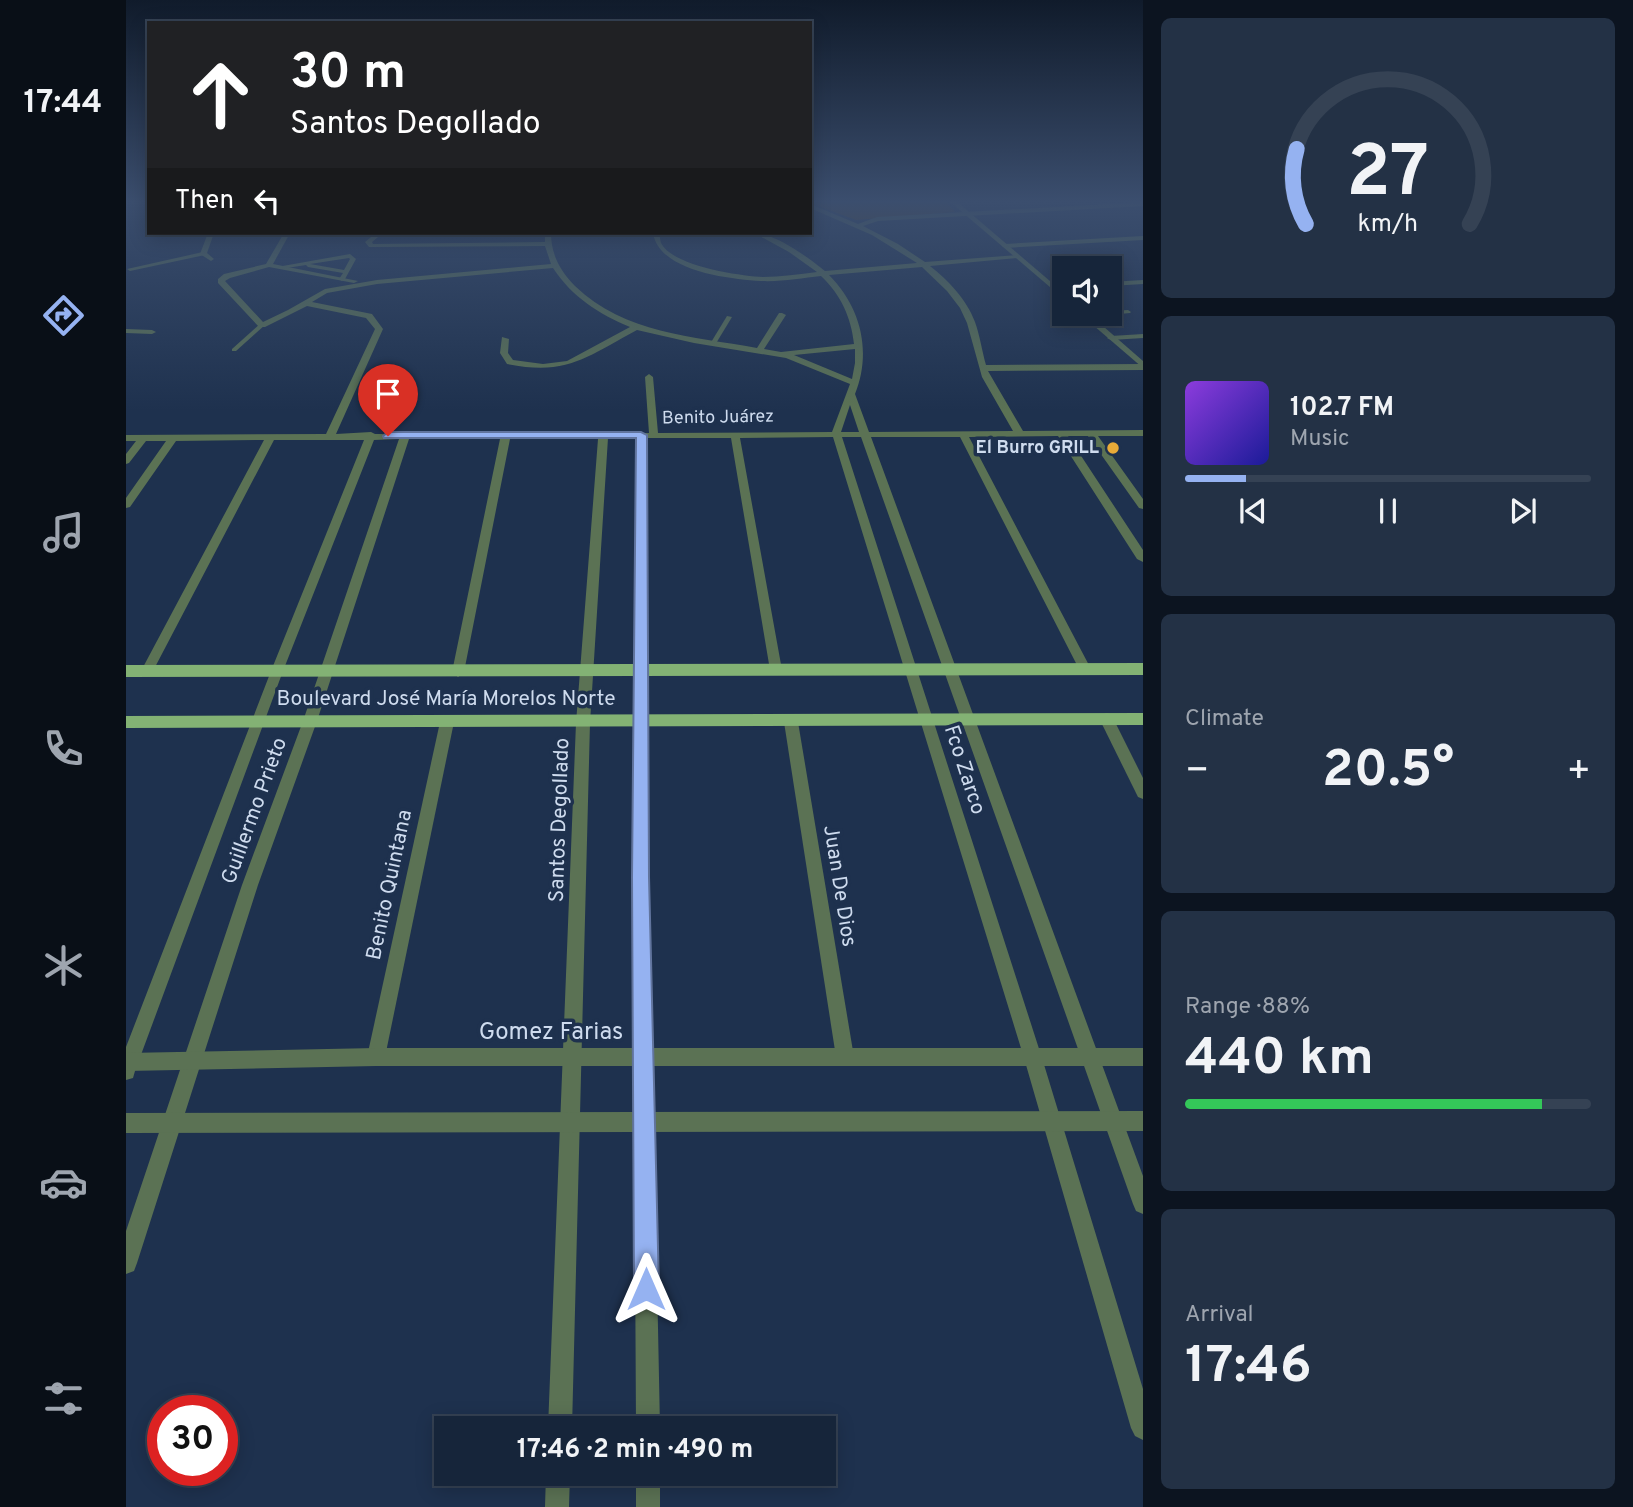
<!DOCTYPE html>
<html lang="en">
<head>
<meta charset="utf-8">
<style>
	body { margin:0; font-family:Overpass,sans-serif; background:#233145; color:#f1f3f6; height:100vh; display:flex; flex-direction:column; font-size:26px; white-space:nowrap }
	* { box-sizing:border-box; margin:0 }
	p { font-size:23px; color:#9ea5af }
	.icon { flex:none; width:38px; height:38px; fill:none; stroke:currentColor; stroke-width:2; stroke-linecap:round; stroke-linejoin:round }
	.map { position:relative; flex:1; overflow:hidden }
	.details { display:flex; flex-direction:column; gap:18px; padding:18px; background:#0c1420; width:490px }
	.details>* { flex:none }
	.top-card { position:absolute; left:21px; top:21px; width:665px; height:214px; border-radius:0px; box-shadow:0 4px 18px #0003,0 0 0 2px #354254; background:#202124; color:#fff; overflow:hidden }
	.fabs { position:absolute; left:926px; top:256px; display:grid; gap:14px }
	.fabs a { display:grid; place-items:center; width:70px; height:70px; border-radius:0px; background:#16253a; box-shadow:0 4px 18px #0003,0 0 0 2px #354254; font-size:35px }
	.speed { position:absolute; left:21px; top:1395px; display:flex; gap:14px; font-size:35px; font-weight:700; text-align:center }
	.speed>* { display:grid; place-content:center; width:91px; height:91px; border-radius:50%; background:#16253a; box-shadow:0 4px 18px #0003,0 0 0 2px #354254; line-height:1 }
	.speed .limit { border:10px solid #d22; background:#fff; color:#111 }
	.pin { position:absolute; display:grid; place-items:center; width:60px; height:60px; color:#fff; margin:-72px -30px; border-radius:50% 50% 50% 0; rotate:-45deg; box-shadow:0 0 7px #0007 }
	.pin .icon { rotate:45deg }
	.me { position:absolute; width:77px; margin:-38px; rotate:0deg; stroke-linejoin:round; filter:drop-shadow(0 0 5px #0008) }
	.turn { display:flex; align-items:center; gap:24px; height:147px; padding:0 28px; font-size:32px }
	.turn .icon { width:91px; height:91px; stroke-width:2.5 }
	.turn b { display:block; font-size:49px; line-height:60px }
	.then { display:flex; align-items:center; height:66px; padding:0 28px; background:#0003; gap:14px; font-size:26px }
	.big { font-size:52px; font-weight:700; line-height:1.1 }
	.details .tile { flex:1; display:flex; flex-direction:column; justify-content:center; gap:10px; min-width:0; padding:0 24px; border-radius:10px; background:#233145 }
	.details .dial { align-items:center; gap:0 }
	.dial svg { height:182px; overflow:visible; fill:none; stroke:#354254; stroke-width:7; stroke-linecap:round; text-anchor:middle }
	.dial text { fill:#f1f3f6; stroke:none }
	.song { display:flex; align-items:center; gap:21px }
	.cover { width:84px; height:84px; border-radius:10px; background:linear-gradient(135deg,hsl(270 70% 55%),hsl(240 70% 35%)) }
	.played { height:7px; border-radius:4px; background:linear-gradient(90deg,#95b2f1 15%,#354254 15%) }
	.keys { display:flex; justify-content:space-around; direction:ltr }
	.heat { display:flex; justify-content:space-between; align-items:center; font-size:38px; direction:ltr }
	.charge { height:10px; border-radius:5px; background:linear-gradient(90deg,#34c759 88%,#354254 0) }
	.trip { position:absolute; left:308px; top:1416px; width:402px; height:70px; border-radius:0px; background:#16253a; box-shadow:0 4px 18px #0003,0 0 0 2px #354254; font-weight:700; line-height:70px; text-align:center }
	main { display:flex; flex:1; min-height:0 }
	.menu { display:flex; flex-direction:column; width:126px; justify-content:space-around; align-items:center; background:#090f17; color:#9ea5af }
	.menu .icon { width:49px; height:49px }
	.menu .on { color:#95b2f1 }
	.menu b { font-size:32px; color:#f1f3f6 }
	.map>svg:first-child { display:block }
	.green { fill:#563f16 }
	.lines { fill:none; stroke-linecap:round; stroke-linejoin:round }
	.service { fill:#5b7254; fill-rule:evenodd }
	.minor { fill:#5b7254; fill-rule:evenodd }
	.tertiary { fill:#5b7254; fill-rule:evenodd }
	.primary { fill:#83b274; fill-rule:evenodd }
	.route { fill:#95b2f1; stroke:#61749d; stroke-width:2 }
	.poi-dot { fill:#e9ab38; stroke:#1e314e; stroke-width:2.5 }
	.labels { text-anchor:middle; dominant-baseline:central; stroke-width:7; stroke-linejoin:round; paint-order:stroke }
	.far-street-label { font-size:18px; fill:#cedbee; stroke:#1e314e }
	.far-poi-label { font-size:18px; font-weight:bold; fill:#cedbee; stroke:#1e314e; text-anchor:end }
	.street-label { font-size:21px; fill:#cedbee; stroke:#1e314e }
	.near-street-label { font-size:24px; fill:#cedbee; stroke:#1e314e }
</style>
</head>
<body>
<main>
<nav class="menu">
<b>17:44</b>
<svg class="icon on" aria-label="directions" viewBox="0 0 24 24"><path d="M12 3l9 9-9 9-9-9zM9 14v-3h6M13 9l2 2-2 2"/></svg>
<svg class="icon" aria-label="music" viewBox="0 0 24 24"><path d="M9 18V5l10-2v13"/><circle cx="6" cy="18" r="3"/><circle cx="16" cy="16" r="3"/></svg>
<svg class="icon" aria-label="phone" viewBox="0 0 24 24"><path d="M5 4h4l2 5-3 2q2 4 5 5l2-3 5 2v4C11 20 4 13 5 4z"/></svg>
<svg class="icon" aria-label="climate" viewBox="0 0 24 24"><path d="M12 3v18M4 7l16 10M4 17L20 7"/></svg>
<svg class="icon" aria-label="car" viewBox="0 0 24 24"><path d="M5 17H2v-5l4-1 3-4h7l3 4 3 1v5h-3M9 17h6M6 11h13"/><circle cx="7" cy="17" r="2"/><circle cx="17" cy="17" r="2"/></svg>
<svg class="icon" aria-label="filters" viewBox="0 0 24 24"><path d="M4 7h16M4 17h16"/><circle cx="9" cy="7" r="2"/><circle cx="15" cy="17" r="2"/></svg>
</nav>
<div class="map">
<svg width="1017" height="1507" viewBox="0 0 1017 1507">
	<rect width="100%" height="100%" fill="#1e314e"/>
	<!-- green -->
	<path class="green" d="M818 200 829 212 730 220 684 203Z"/>
	<g class="lines">
		<!-- service -->
		<g class="service">
			<path d="M77 252 79 255 4 271 1 269Z"/>
			<path d="M224 254 230 259 219 279 216 281 213 279 217 273 182 267 180 265 154 269 151 267ZM223 258 224 259 218 270 184 264Z"/>
			<path d="M1002 310 1005 312 1004 313 984 315 981 313 984 311Z"/>
			<path d="M956 313H978L958 316Z"/>
			<path d="M601 316 606 317 589 345H585L584 344Z"/>
			<path d="M134 324 139 325 110 351H106V349Z"/>
		</g>
		<!-- minor -->
		<g class="minor">
			<path d="M0 200H4L0 204Z"/>
			<path d="M1017 202V206L752 221 737 226 772 244 799 262 893 255 891 258 804 266C822 280 841 300 849 322 854 336 856 351 860 365L1017 364V370L862 371 897 431 1017 430V436H972L1017 499V509L1013 508 962 436H942L1017 550V562L1011 559 932 436 843 437 965 669 959 673 953 669 834 437H745L1017 1176V1214L1010 1211 1007 1204 735 437H716L916 1058 1017 1389V1440L1009 1436 1005 1428 898 1058 707 437 614 438 656 670 650 674 644 670 605 438H520L523 877 534 1428H510L507 877 510 438H482L464 723 446 1428H422L450 723 472 439H384L338 672 332 677 326 672 374 439H283L191 721 132 885 11 1263 8 1271 0 1274V1231L116 885 177 721 273 439 248 440 157 671 9 1071 7 1078 0 1080V1047L145 671 238 440H148L27 671 26 674H16L15 671 138 440 50 441 4 507 0 508V498L40 441H20L3 463 0 464V454L10 441H0V435L200 434 249 329 240 318 181 306 139 327H133L92 283V279L98 274 140 264 158 233H164L147 264 232 281 228 283 143 267 104 278 99 281 137 322 162 310 199 289 251 280 425 264 419 246 243 247 239 242 250 233H257L246 242 247 244 419 242V233H425C425 254 434 271 449 286 499 334 566 336 631 348L653 313H656L660 315 638 349 655 352 728 344C725 317 715 295 695 276 676 278 655 282 635 281 602 279 533 271 527 233H533C534 236 534 240 535 243 546 266 614 276 637 277 655 277 673 274 691 272L663 252 628 233C649 233 683 258 699 271L791 263 746 235 684 208V204L732 224 751 217ZM796 267 821 291 834 308 841 323 856 377 887 431 743 432 729 394C746 352 735 307 703 275ZM427 268C446 297 473 314 504 327L441 361 417 364 387 360 382 353 383 339 376 337 374 353 381 364C442 376 460 357 511 330L568 343 660 358 724 384 706 432 532 433 527 377 523 374 519 377 523 433 249 434 245 432 210 434 257 329 246 314 186 302 201 293 251 284ZM729 349V363L726 379 668 355ZM724 405 733 432H715Z"/>
			<path d="M82 233H88L81 253 88 259 85 261 74 254Z"/>
			<path d="M1017 236V240L879 248 876 246 879 244Z"/>
			<path d="M1017 280V284L984 286V282Z"/>
			<path d="M0 329 26 330 30 332 26 334 0 333Z"/>
			<path d="M1017 334V338L985 340 981 338 985 336Z"/>
			<path d="M980 713 985 714 1017 778V799L1012 797 973 718Z"/>
			<path d="M321 717 328 722 259 1057 256 1063 250 1066 244 1063 241 1057 314 722Z"/>
			<path d="M665 717 672 722 728 1057 725 1063 719 1066 713 1063 710 1057 658 722Z"/>
			<path d="M420 1474H444L443 1507H419Z"/>
			<rect x="510" y="1474" width="24" height="33"/>
		</g>
		<!-- tertiary -->
		<g class="tertiary">
			<path d="M822 200H829L938 293V299Z"/>
			<path d="M953 313H962L1017 361V368Z"/>
			<path d="M250 1048H1017V1066H250L0 1071V1053Z"/>
			<path d="M1017 1111V1131L0 1133V1113Z"/>
		</g>
		<!-- primary -->
		<g class="primary">
			<path d="M1017 663V675L0 677V665Z"/>
			<path d="M1017 713V725L0 728V716Z"/>
		</g>
	</g>
	<!-- sky -->
	<linearGradient id="sky" x2="0" y2="1"><stop stop-color="#101b2b"/><stop offset="0.49" stop-color="#3b4e6e"/><stop offset="1" stop-color="#3b4e6e" stop-opacity="0"/></linearGradient>
	<rect width="1017" height="411" fill="url(#sky)"/>
	<!-- route -->
	<path class="route" d="M262 432H515L521 435 523 877 533 1289 529 1298 520 1301 512 1298 508 1289 506 877 510 438H258L257 436Z"/>
	<!-- markers -->
	<circle class="poi-dot" cx="987" cy="448" r="7"/>
	<g class="labels">
		<!-- far-street labels -->
		<g class="far-street-label">
			<text transform="translate(592 418) rotate(-1)">Benito Juárez</text>
		</g>
		<!-- far-poi labels -->
		<g class="far-poi-label">
			<text x="973" y="448">El Burro GRILL</text>
		</g>
		<!-- street labels -->
		<g class="street-label">
			<text x="320" y="699">Boulevard José María Morelos Norte</text>
			<text transform="translate(838 770) rotate(72)">Fco Zarco</text>
			<text transform="translate(129 811) rotate(-70)">Guillermo Prieto</text>
			<text transform="translate(434 820) rotate(-88)">Santos Degollado</text>
			<text transform="translate(264 885) rotate(-78)">Benito Quintana</text>
			<text transform="translate(713 886) rotate(81)">Juan De Dios</text>
		</g>
		<!-- near-street labels -->
		<g class="near-street-label">
			<text x="425" y="1033">Gomez Farias</text>
		</g>
	</g>
</svg>
<div class="fabs">
<a><svg class="icon" aria-label="sound" viewBox="0 0 24 24"><path d="M4 9h4l5-4v14l-5-4H4zM17 9q2 3 0 6"/></svg></a>
</div>
<div class="speed"><div class="limit">30</div></div>
<div class="pin" style="left:262px;top:436px;background:#d93025"><svg class="icon" aria-label="arrive" viewBox="0 0 24 24"><path d="M6 21V4h12l-3 4 3 4H6"/></svg></div>
<svg class="me" style="left:520px;top:1289px" viewBox="-20 -20 40 40"><path d="M0-17L14 15 0 8-14 15z" fill="#95b2f1" stroke="#fff" stroke-width="4"/></svg>
<div class="trip">17:46 · 2 min · 490 m</div>
<div class="top-card">
<div class="turn"><svg class="icon" aria-label="ahead" viewBox="0 0 24 24"><path d="M12 20V5M6 11l6-6 6 6"/></svg><div><b>30 m</b>Santos Degollado</div></div>
<div class="then">Then<svg class="icon" aria-label="left" viewBox="0 0 24 24"><path d="M17 20v-9H6M10 6l-5 5 5 5"/></svg></div>
</div>
</div>
<section class="details">
<div class="tile dial"><svg viewBox="0 0 100 80">
<path d="M14 69A42 42 0 1 1 86 69"/>
<path d="M14 69A42 42 0 0 1 10 36" stroke="#95b2f1"/>
<text x="50" y="56" font-size="32" font-weight="700">27</text>
<text x="50" y="72" font-size="11">km/h</text>
</svg></div>
<div class="tile">
<div class="song"><i class="cover"></i><div><b>102.7 FM</b><p>Music</p></div></div>
<div class="played"></div>
<div class="keys"><svg class="icon" aria-label="previous" viewBox="0 0 24 24"><path d="M18 5L8 12l10 7zM5 5v14"/></svg><svg class="icon" aria-label="pause" viewBox="0 0 24 24"><path d="M8 5v14M16 5v14"/></svg><svg class="icon" aria-label="next" viewBox="0 0 24 24"><path d="M6 5l10 7-10 7zM19 5v14"/></svg></div>
</div>
<div class="tile"><p>Climate</p>
<div class="heat"><a>−</a><b class="big">20.5°</b><a>+</a></div>
</div>
<div class="tile"><p>Range · 88%</p><b class="big">440 km</b><div class="charge"></div></div>
<div class="tile"><p>Arrival</p><b class="big">17:46</b></div>
</section>
</main>
</body>
</html>
